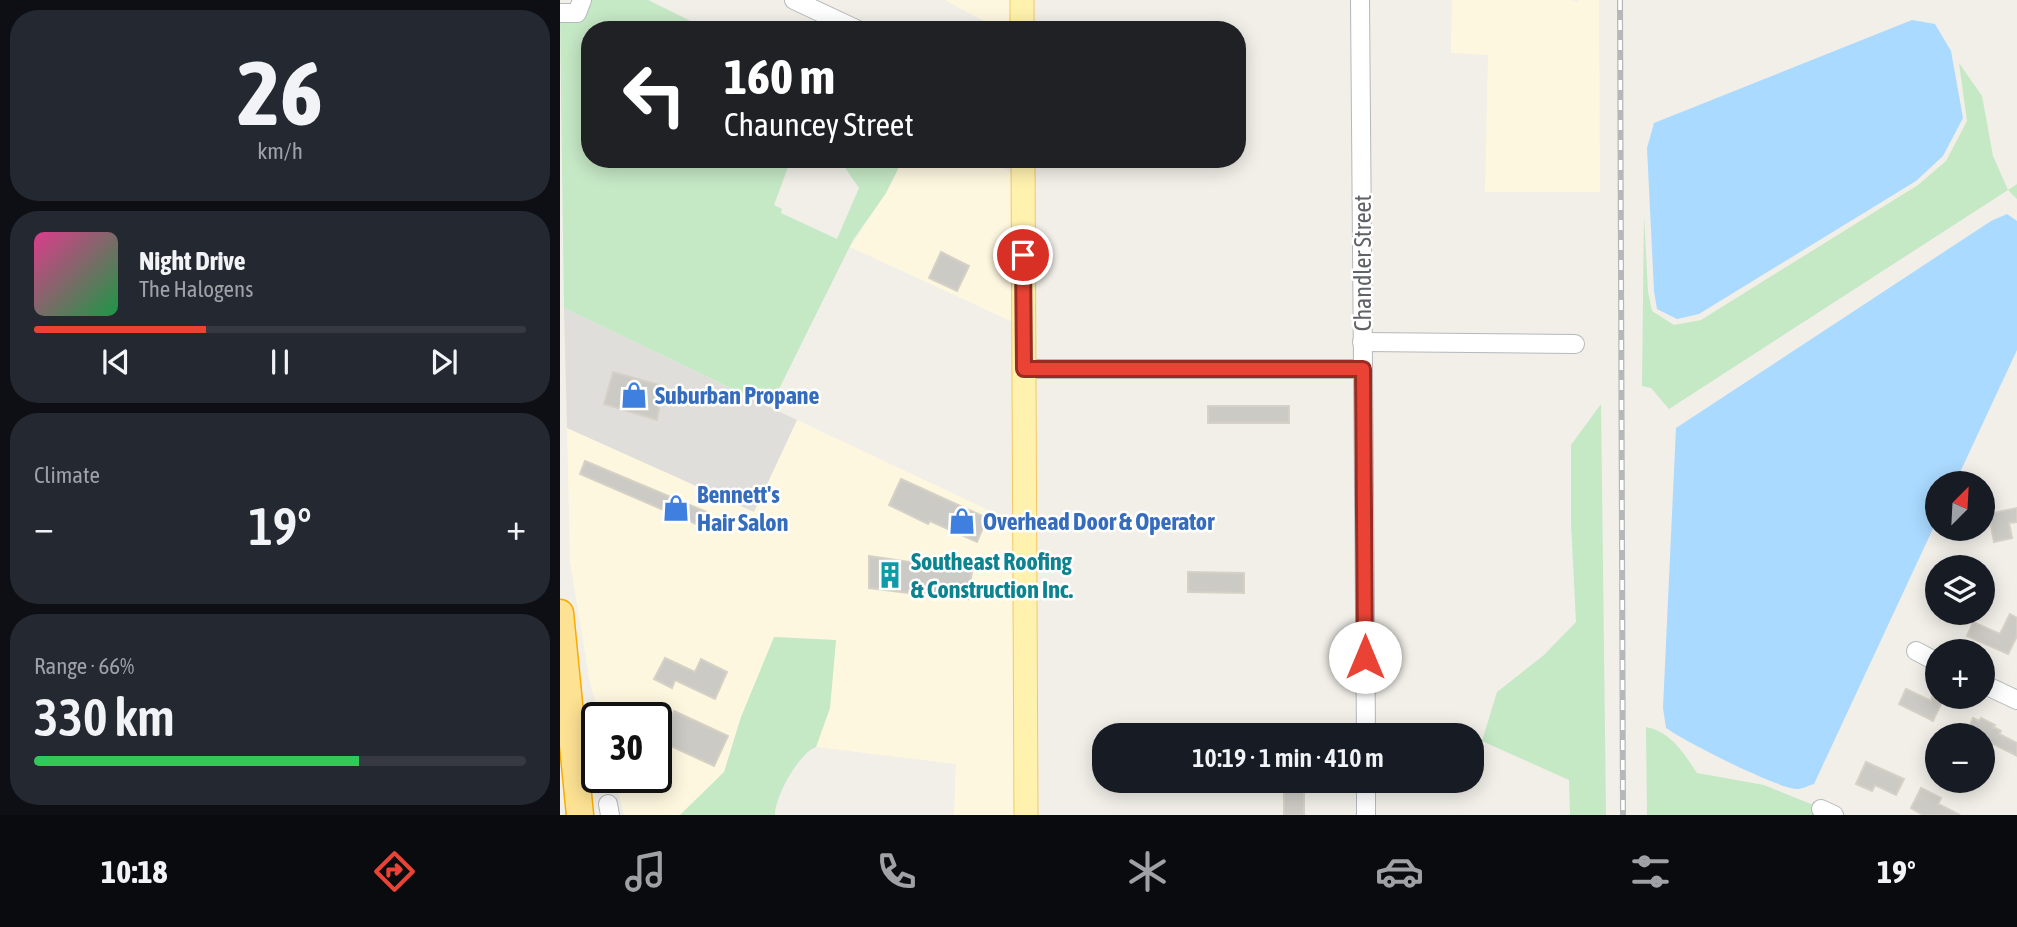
<!DOCTYPE html>
<html lang="en">
<head>
<meta charset="utf-8">
<style>
	body { margin:0; font-family:"Asap Condensed",sans-serif; background:#242831; color:#f1f3f6; height:100vh; display:flex; flex-direction:column; font-size:26px; white-space:nowrap }
	* { box-sizing:border-box; margin:0 }
	p { font-size:23px; color:#9ea1a6 }
	.icon { flex:none; width:38px; height:38px; fill:none; stroke:currentColor; stroke-width:2; stroke-linecap:round; stroke-linejoin:round }
	.map { position:relative; flex:1; overflow:hidden }
	.panel { display:flex; flex-direction:column; gap:10px; padding:10px; background:#0d0f14; width:560px }
	.panel>* { flex:none }
	.guide { position:absolute; left:21px; top:21px; width:665px; height:147px; border-radius:28px; box-shadow:0 4px 18px #0003; background:#202124; color:#fff; overflow:hidden }
	.needle { width:46px; rotate:24deg }
	.fabs { position:absolute; left:1365px; top:471px; display:grid; gap:14px }
	.fabs a { display:grid; place-items:center; width:70px; height:70px; border-radius:50%; background:#171b24; box-shadow:0 4px 18px #0003; font-size:35px }
	.speed { position:absolute; left:21px; top:702px; display:flex; gap:14px; font-size:35px; font-weight:700; text-align:center }
	.speed>* { display:grid; place-content:center; width:91px; height:91px; border-radius:50%; background:#171b24; box-shadow:0 4px 18px #0003; line-height:1 }
	.speed .limit { border:4px solid #111; border-radius:10px; background:#fff; color:#111 }
	.pin { position:absolute; display:grid; place-items:center; width:60px; height:60px; color:#fff; margin:-30px; border:4px solid #fff; border-radius:50%; box-shadow:0 2px 7px #0007 }
	.me { position:absolute; width:77px; margin:-38px; rotate:0deg; stroke-linejoin:round; filter:drop-shadow(0 0 5px #0008) }
	.turn { display:flex; align-items:center; gap:24px; height:147px; padding:0 28px; font-size:32px }
	.turn .icon { width:91px; height:91px; stroke-width:2.5 }
	.turn b { display:block; font-size:49px; line-height:60px }
	.big { font-size:52px; font-weight:600; line-height:1.1 }
	.panel .tile { flex:1; display:flex; flex-direction:column; justify-content:center; gap:10px; min-width:0; padding:0 24px; border-radius:28px; background:#242831 }
	.panel .dial { align-items:center; gap:0 }
	.dial b { font-size:91px; line-height:1 }
	.song { display:flex; align-items:center; gap:21px }
	.cover { width:84px; height:84px; border-radius:10px; background:linear-gradient(135deg,hsl(330 70% 55%),hsl(140 70% 35%)) }
	.played { height:7px; border-radius:4px; background:linear-gradient(90deg,#ea4335 35%,#363941 35%) }
	.keys { display:flex; justify-content:space-around; direction:ltr }
	.heat { display:flex; justify-content:space-between; align-items:center; font-size:38px; direction:ltr }
	.charge { height:10px; border-radius:5px; background:linear-gradient(90deg,#34c759 66%,#363941 0) }
	.trip { position:absolute; left:532px; top:723px; width:392px; height:70px; border-radius:28px; background:#171b24; box-shadow:0 4px 18px #0003; font-weight:600; line-height:70px; text-align:center }
	.tabs { display:flex; height:112px; justify-content:space-around; align-items:center; background:#090b0e; color:#9ea1a6 }
	.tabs .icon { width:49px; height:49px }
	.tabs .on { color:#ea4335 }
	.tabs b { font-size:32px; color:#f1f3f6 }
	main { display:flex; flex:1; min-height:0 }
	.map>svg:first-child { display:block }
	.commercial { fill:#fef7e0 }
	.industrial { fill:#e0deda }
	.green { fill:#c5e8c5 }
	.water { fill:#aadaff }
	.building { fill:#cccac5; stroke:#d6d1c6; stroke-width:2 }
	.lines { fill:none; stroke-linecap:round; stroke-linejoin:round }
	.minor-casing { stroke:#b5b8bc; stroke-width:20 }
	.major-casing { stroke:#f2c960; stroke-width:25 }
	.highway-casing { stroke:#f9ab00; stroke-width:29 }
	.minor { stroke:#fff; stroke-width:18 }
	.major { stroke:#fff2af; stroke-width:23 }
	.highway { stroke:#fde293; stroke-width:26 }
	.rail-casing { stroke:#b6b7b8; stroke-width:6 }
	.rail { stroke:#fff; stroke-width:3.5; stroke-dasharray:10; stroke-linecap:butt }
	.route-casing { stroke:#982c22; stroke-width:18 }
	.route { stroke:#ea4335; stroke-width:12 }
	.labels { text-anchor:middle; dominant-baseline:central; stroke-width:5; stroke-linejoin:round; paint-order:stroke }
	.street-label { font-size:24px; fill:#5f6368; stroke:#fff }
	.shop-label { font-size:24px; font-weight:bold; fill:#366cbe; stroke:#fff; text-anchor:start }
	.culture-label { font-size:24px; font-weight:bold; fill:#0d838f; stroke:#fff; text-anchor:start }
</style>
</head>
<body>
<main>
<section class="panel">
<div class="tile dial"><b>26</b><p>km/h</p></div>
<div class="tile">
<div class="song"><i class="cover"></i><div><b>Night Drive</b><p>The Halogens</p></div></div>
<div class="played"></div>
<div class="keys"><svg class="icon" aria-label="previous" viewBox="0 0 24 24"><path d="M18 5L8 12l10 7zM5 5v14"/></svg><svg class="icon" aria-label="pause" viewBox="0 0 24 24"><path d="M8 5v14M16 5v14"/></svg><svg class="icon" aria-label="next" viewBox="0 0 24 24"><path d="M6 5l10 7-10 7zM19 5v14"/></svg></div>
</div>
<div class="tile"><p>Climate</p>
<div class="heat"><a>−</a><b class="big">19°</b><a>+</a></div>
</div>
<div class="tile"><p>Range · 66%</p><b class="big">330 km</b><div class="charge"></div></div>
</section>
<div class="map">
<svg width="1457" height="815" viewBox="0 0 1457 815">
	<rect width="100%" height="100%" fill="#f1efe8"/>
	<!-- commercial -->
	<g class="commercial">
		<path d="M385 0H456V30H440Z"/>
		<path d="M892 0H1012L1018 2 1019 0H1039L1040 192H925L928 55 891 53Z"/>
		<path d="M468 22H596L595 30H468Z"/>
		<path d="M343 159H426L456 175 457 324 290 247 326 193Z"/>
		<path d="M237 420 458 524 460 815H394L396 764 256 747 270 708 276 640 215 637 181 717 164 772 120 815H64L54 777H96V718L39 717 29 678 10 561 7 428 194 511Z"/>
	</g>
	<!-- industrial -->
	<path class="industrial" d="M4 308 237 420 194 512 7 428Z"/>
	<!-- green -->
	<g class="green">
		<path d="M29 0H88L149 30H30V159H231L214 205 222 209 221 213 277 239 299 188 279 159H343L326 193 293 240 210 407 4 308 0 20Z"/>
		<path d="M1399 63 1422 96 1433 156 1448 190 1457 184V199L1448 190 1109 409 1091 388 1082 386 1084 215 1088 292 1092 311 1114 325 1141 320 1358 185 1386 161 1407 121Z"/>
		<path d="M1041 404 1046 815H1010L1009 780 922 741 937 692 984 655 1016 622 1011 523V445Z"/>
		<path d="M214 637 276 640 270 708 256 747C239 753 215 796 215 815H120L164 772 181 717Z"/>
		<path d="M1086 727C1111 732 1123 752 1137 773L1204 785 1256 806 1253 812 1258 815H1087Z"/>
	</g>
	<!-- water -->
	<g class="water">
		<path d="M1352 20 1375 24 1391 51 1403 118 1383 156 1356 181 1139 314 1117 319 1097 309 1094 291 1087 148 1094 123Z"/>
		<path d="M1447 214 1457 221V350L1395 483H1377V520L1254 784C1249 785 1243 789 1238 789 1220 790 1124 741 1106 728L1103 708 1116 428 1431 221Z"/>
	</g>
	<!-- building -->
	<g class="building">
		<path d="M381 252 409 266 397 291 369 278Z"/>
		<path d="M53 372 103 386 97 420 44 404Z"/>
		<rect x="648" y="406" width="81" height="17"/>
		<path d="M25 461 149 513 143 527 20 474Z"/>
		<path d="M341 479 427 518 417 542 370 521 368 524 329 505Z"/>
		<path d="M1457 508V522L1449 523 1452 538 1434 542 1429 514Z"/>
		<path d="M309 556 412 571 408 599 349 590 348 593 309 588Z"/>
		<path d="M628 572 684 573V593L628 592Z"/>
		<path d="M1450 614 1457 618V636L1448 654 1407 636 1413 622 1440 634Z"/>
		<path d="M105 658 135 672 141 659 167 672 155 699 115 680 112 688 94 679Z"/>
		<path d="M1346 689 1371 701 1372 697 1382 702 1373 721 1339 704Z"/>
		<path d="M114 711 168 736 154 766 100 741Z"/>
		<path d="M1413 718 1419 721 1421 718 1435 725 1433 727 1441 731 1439 734 1457 743V756L1423 739V735H1414L1407 732Z"/>
		<path d="M1306 762 1344 779 1336 795 1315 785 1312 791 1296 784Z"/>
		<rect x="724" y="780" width="20" height="35"/>
		<path d="M1361 788 1381 798 1378 804 1400 815H1363L1351 808Z"/>
	</g>
	<g class="lines">
		<defs>
			<g id="minor">
				<path d="M234 0 298 30"/>
				<path d="M800 0 806 735"/>
				<path d="M0 13H17L22 0"/>
				<path d="M802 342 1015 344"/>
				<path d="M464 369H803"/>
				<path d="M1356 651 1377 662"/>
				<path d="M1423 684 1457 700"/>
				<path d="M806 780V815"/>
				<path d="M48 804 50 815"/>
				<path d="M1261 809 1274 815"/>
			</g>
			<g id="major">
				<path d="M462 0V30"/>
				<path d="M463 159 466 815"/>
			</g>
			<path id="highway" d="M0 613 20 815"/>
		</defs>
		<!-- minor casing -->
		<use href="#minor" class="minor-casing"/>
		<!-- major casing -->
		<use href="#major" class="major-casing"/>
		<!-- highway casing -->
		<use href="#highway" class="highway-casing"/>
		<!-- minor -->
		<use href="#minor" class="minor"/>
		<!-- major -->
		<use href="#major" class="major"/>
		<!-- highway -->
		<use href="#highway" class="highway"/>
		<defs>
			<path id="rail" d="M1060 0 1063 815"/>
		</defs>
		<!-- rail casing -->
		<use href="#rail" class="rail-casing"/>
		<!-- rail -->
		<use href="#rail" class="rail"/>
	</g>
	<g class="lines">
		<defs>
			<path id="route" d="M463 255 464 369H803L805 657"/>
		</defs>
		<!-- route casing -->
		<use href="#route" class="route-casing"/>
		<!-- route -->
		<use href="#route" class="route"/>
	</g>
	<!-- icons -->
	<defs>
		<symbol id="shop-bare" viewBox="-9 -9 18 18"><path d="M-5-2.5h2.3a2.7 3.5 0 0 1 5.4 0H5L5.5 6h-11ZM-1.5-2.5h3a1.5 2.3 0 0 0-3 0Z" fill="#3f7fe0" stroke="#fff" stroke-width="2.5" paint-order="stroke"/></symbol>
		<symbol id="building-bare" viewBox="-9 -9 18 18"><path d="M-4-6H4V6H1V3H-1V6H-4ZM-2.5-4.3h1.7v1.8h-1.7ZM.8-4.3h1.7v1.8H.8ZM-2.5-1h1.7V.8h-1.7ZM.8-1h1.7V.8H.8Z" fill="#0f9aa8" stroke="#fff" stroke-width="2.5" paint-order="stroke"/></symbol>
	</defs>
	<g fill-rule="evenodd">
		<use href="#shop-bare" x="55" y="376" width="38" height="38"/>
		<use href="#shop-bare" x="97" y="489" width="38" height="38"/>
		<use href="#shop-bare" x="383" y="502" width="38" height="38"/>
		<use href="#building-bare" x="311" y="556" width="38" height="38"/>
	</g>
	<g class="labels">
		<!-- street labels -->
		<g class="street-label">
			<text transform="translate(802 263) rotate(-90)">Chandler Street</text>
		</g>
		<!-- shop labels -->
		<g class="shop-label">
			<text x="95" y="395">Suburban Propane</text>
			<text x="137" y="494">Bennett's<tspan x="137" dy="28">Hair Salon</tspan></text>
			<text x="423" y="521">Overhead Door &amp; Operator</text>
		</g>
		<!-- culture labels -->
		<g class="culture-label">
			<text x="351" y="561">Southeast Roofing<tspan x="351" dy="28">&amp; Construction Inc.</tspan></text>
		</g>
	</g>
</svg>
<div class="fabs">
<a><svg class="needle" viewBox="-14 -14 28 28"><path d="M0-13l5 13h-10z" fill="#e53935"/><path d="M0 13l5-13h-10z" fill="#9ea1a6"/></svg></a>
<a><svg class="icon" aria-label="layers" viewBox="0 0 24 24"><path d="M12 4l9 5-9 5-9-5zM3 14l9 5 9-5"/></svg></a>
<a>+</a>
<a>−</a>
</div>
<div class="speed"><div class="limit">30</div></div>
<div class="pin" style="left:463px;top:255px;background:#d93025"><svg class="icon" aria-label="arrive" viewBox="0 0 24 24"><path d="M6 21V4h12l-3 4 3 4H6"/></svg></div>
<svg class="me" style="left:805px;top:657px" viewBox="-20 -20 40 40"><circle r="19" fill="#fff"/><path d="M0-13L10 11 0 6-10 11z" fill="#ea4335"/></svg>
<div class="trip">10:19 · 1 min · 410 m</div>
<div class="guide">
<div class="turn"><svg class="icon" aria-label="left" viewBox="0 0 24 24"><path d="M17 20v-9H6M10 6l-5 5 5 5"/></svg><div><b>160 m</b>Chauncey Street</div></div>
</div>
</div>
</main>
<nav class="tabs">
<b>10:18</b>
<svg class="icon on" aria-label="directions" viewBox="0 0 24 24"><path d="M12 3l9 9-9 9-9-9zM9 14v-3h6M13 9l2 2-2 2"/></svg>
<svg class="icon" aria-label="music" viewBox="0 0 24 24"><path d="M9 18V5l10-2v13"/><circle cx="6" cy="18" r="3"/><circle cx="16" cy="16" r="3"/></svg>
<svg class="icon" aria-label="phone" viewBox="0 0 24 24"><path d="M5 4h4l2 5-3 2q2 4 5 5l2-3 5 2v4C11 20 4 13 5 4z"/></svg>
<svg class="icon" aria-label="climate" viewBox="0 0 24 24"><path d="M12 3v18M4 7l16 10M4 17L20 7"/></svg>
<svg class="icon" aria-label="car" viewBox="0 0 24 24"><path d="M5 17H2v-5l4-1 3-4h7l3 4 3 1v5h-3M9 17h6M6 11h13"/><circle cx="7" cy="17" r="2"/><circle cx="17" cy="17" r="2"/></svg>
<svg class="icon" aria-label="filters" viewBox="0 0 24 24"><path d="M4 7h16M4 17h16"/><circle cx="9" cy="7" r="2"/><circle cx="15" cy="17" r="2"/></svg>
<b>19°</b>
</nav>
</body>
</html>
